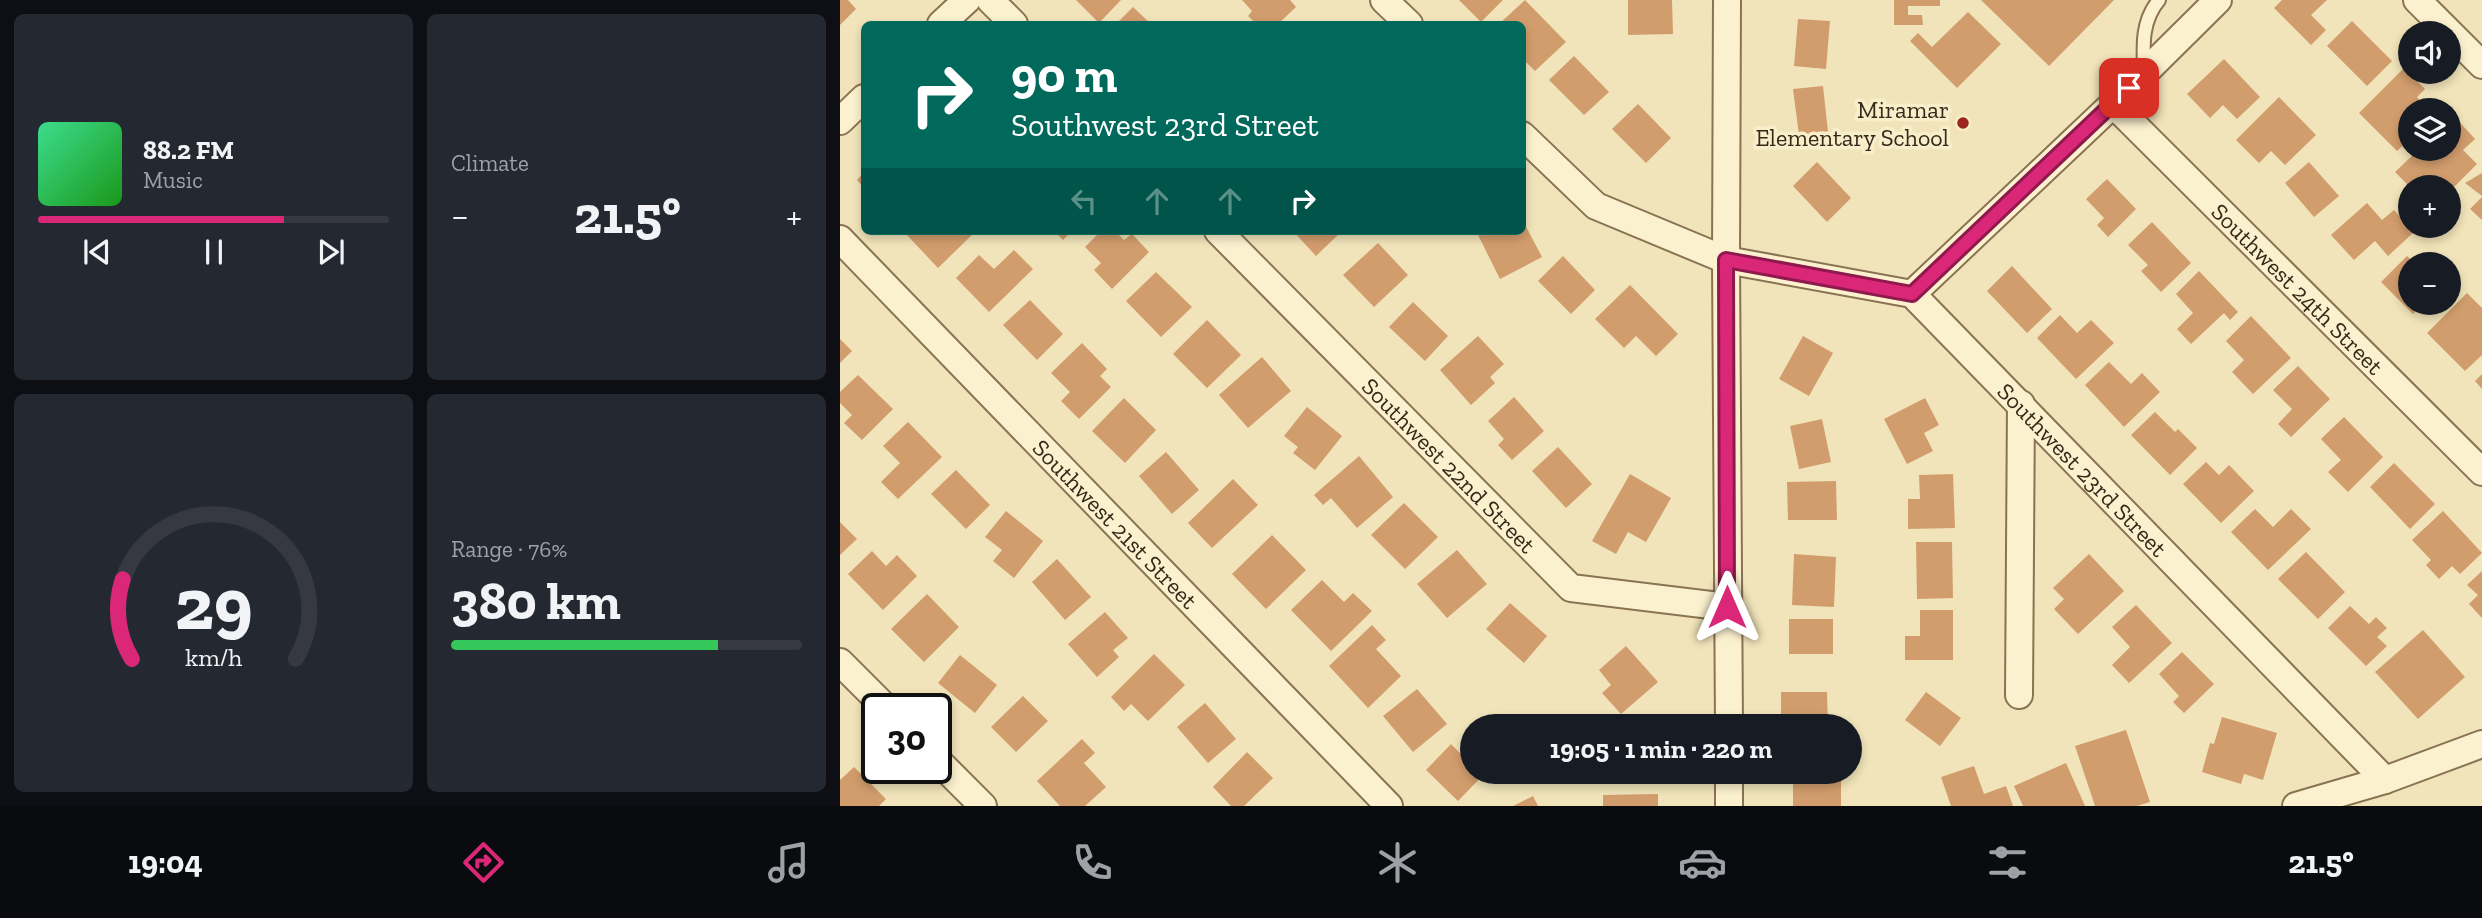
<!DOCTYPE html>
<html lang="en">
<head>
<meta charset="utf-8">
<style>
	body { margin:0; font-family:"Zilla Slab",serif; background:#242831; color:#f1f3f6; height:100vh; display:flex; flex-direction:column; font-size:26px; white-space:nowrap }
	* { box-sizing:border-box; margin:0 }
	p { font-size:23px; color:#9ea1a6 }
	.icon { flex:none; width:38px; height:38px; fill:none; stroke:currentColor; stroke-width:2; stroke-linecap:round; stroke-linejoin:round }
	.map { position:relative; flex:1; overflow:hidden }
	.drawer { display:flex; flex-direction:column; gap:14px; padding:14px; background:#0d0f14; width:840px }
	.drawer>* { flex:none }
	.banner { position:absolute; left:21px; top:21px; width:665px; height:214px; border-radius:10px; box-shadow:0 4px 10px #0003; background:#00695c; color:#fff; overflow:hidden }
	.controls { position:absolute; left:1558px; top:21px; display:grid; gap:14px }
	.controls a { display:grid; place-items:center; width:63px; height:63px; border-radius:50%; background:#171b24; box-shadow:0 4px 10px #0003; font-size:35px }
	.speed { position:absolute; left:21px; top:693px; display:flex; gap:14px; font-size:35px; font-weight:700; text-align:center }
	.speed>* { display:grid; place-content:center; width:91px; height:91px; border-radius:50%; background:#171b24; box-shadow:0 4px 10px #0003; line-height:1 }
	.speed .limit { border:4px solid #111; border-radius:10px; background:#fff; color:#111 }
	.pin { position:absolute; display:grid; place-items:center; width:60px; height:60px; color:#fff; margin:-30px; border-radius:14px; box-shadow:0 4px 10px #0006 }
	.me { position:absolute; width:77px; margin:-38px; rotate:0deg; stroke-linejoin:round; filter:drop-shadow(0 0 5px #0008) }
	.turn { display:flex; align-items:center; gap:24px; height:147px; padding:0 35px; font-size:32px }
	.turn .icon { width:91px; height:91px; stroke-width:2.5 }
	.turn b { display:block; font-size:49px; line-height:60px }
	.lanes { display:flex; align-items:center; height:66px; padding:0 35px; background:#0003; justify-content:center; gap:35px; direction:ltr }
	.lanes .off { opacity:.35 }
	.big { font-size:52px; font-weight:700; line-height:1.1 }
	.drawer .widget { flex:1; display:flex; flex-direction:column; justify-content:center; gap:10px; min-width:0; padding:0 24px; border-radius:10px; background:#242831 }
	.drawer .dial { align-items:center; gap:0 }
	.dial svg { height:182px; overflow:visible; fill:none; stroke:#363941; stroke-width:7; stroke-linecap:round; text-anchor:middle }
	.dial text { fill:#f1f3f6; stroke:none }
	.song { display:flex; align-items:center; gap:21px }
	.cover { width:84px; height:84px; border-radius:10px; background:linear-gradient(135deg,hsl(150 70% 55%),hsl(120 70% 35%)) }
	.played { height:7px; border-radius:4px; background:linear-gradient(90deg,#db2777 70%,#363941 70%) }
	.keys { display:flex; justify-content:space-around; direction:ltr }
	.heat { display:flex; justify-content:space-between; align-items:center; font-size:38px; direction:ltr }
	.charge { height:10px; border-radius:5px; background:linear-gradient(90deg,#34c759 76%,#363941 0) }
	.drawer .tiles { flex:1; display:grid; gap:14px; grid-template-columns:repeat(2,1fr) }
	.trip { position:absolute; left:620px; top:714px; width:402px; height:70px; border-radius:35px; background:#171b24; box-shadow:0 4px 10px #0003; font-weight:700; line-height:70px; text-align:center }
	.tabs { display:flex; height:112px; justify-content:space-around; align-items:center; background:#090b0e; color:#9ea1a6 }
	.tabs .icon { width:49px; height:49px }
	.tabs .current { color:#db2777 }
	.tabs b { font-size:32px; color:#f1f3f6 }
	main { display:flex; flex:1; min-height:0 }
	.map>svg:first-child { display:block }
	.building { fill:#d29d6d }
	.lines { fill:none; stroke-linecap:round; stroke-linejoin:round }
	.service-casing { stroke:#897353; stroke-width:16 }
	.minor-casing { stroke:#897353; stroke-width:30 }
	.service { stroke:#fcf1ce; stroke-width:12 }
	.minor { stroke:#fcf1ce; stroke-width:26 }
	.route-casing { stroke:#8e194d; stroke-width:18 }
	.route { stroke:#db2777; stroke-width:12 }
	.poi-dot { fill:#9c261f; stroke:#f8eeca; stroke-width:2.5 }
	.labels { text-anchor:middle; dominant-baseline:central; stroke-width:7; stroke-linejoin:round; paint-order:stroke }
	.poi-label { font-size:24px; fill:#37291a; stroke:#f8eeca; text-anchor:end }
	.street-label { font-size:24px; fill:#37291a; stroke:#f8eeca }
</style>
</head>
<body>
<main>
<section class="drawer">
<div class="tiles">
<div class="widget">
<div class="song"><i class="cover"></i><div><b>88.2 FM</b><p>Music</p></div></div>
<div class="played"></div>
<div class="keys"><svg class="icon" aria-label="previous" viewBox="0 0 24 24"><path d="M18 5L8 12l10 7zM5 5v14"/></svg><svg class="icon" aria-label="pause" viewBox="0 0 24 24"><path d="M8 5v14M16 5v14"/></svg><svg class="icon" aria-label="next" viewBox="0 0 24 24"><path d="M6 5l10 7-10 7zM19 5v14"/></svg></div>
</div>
<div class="widget"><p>Climate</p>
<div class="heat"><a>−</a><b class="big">21.5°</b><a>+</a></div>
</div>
<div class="widget dial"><svg viewBox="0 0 100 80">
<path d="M14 69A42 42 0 1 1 86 69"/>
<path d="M14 69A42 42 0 0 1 10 34" stroke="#db2777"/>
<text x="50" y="56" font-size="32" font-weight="700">29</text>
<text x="50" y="72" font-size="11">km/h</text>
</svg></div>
<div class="widget"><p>Range · 76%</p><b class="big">380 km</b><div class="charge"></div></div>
</div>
</section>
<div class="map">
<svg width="1642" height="806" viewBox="0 0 1642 806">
	<rect width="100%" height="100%" fill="#f1e4ba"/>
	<!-- building -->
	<g class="building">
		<path d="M0 0H8L16 9 0 25Z"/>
		<path d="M236 0H281L259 23Z"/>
		<path d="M402 0H450L456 7 438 24H416L408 16 412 11Z"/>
		<path d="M619 0H663L641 22Z"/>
		<path d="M685 0 726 42 695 71 682 58V24H659Z"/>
		<path d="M788 0H832L833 34 788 35Z"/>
		<path d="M1054 0H1100V6H1068V15H1082L1083 25H1054Z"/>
		<path d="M1141 0H1274L1209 66Z"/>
		<path d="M1442 0H1487L1471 15 1486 30 1471 45 1434 8Z"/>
		<path d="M293 7 311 24H276Z"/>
		<path d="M1128 12 1161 44 1117 88 1070 41 1078 33 1092 47Z"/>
		<path d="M958 19 990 21 986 69 954 66Z"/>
		<path d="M1512 21 1552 61 1527 86 1487 46Z"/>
		<path d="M734 56 769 92 744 115 709 80Z"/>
		<path d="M1384 59 1420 97 1397 119 1383 105 1370 118 1347 94Z"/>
		<path d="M1564 68 1585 89 1577 97 1589 110H1570V139L1557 151 1519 113Z"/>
		<path d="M983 86 988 132 959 135 953 89Z"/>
		<path d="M1439 97 1476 135 1445 165 1431 151 1419 163 1396 140Z"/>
		<path d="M798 104 831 138 806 163 772 129Z"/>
		<path d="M1613 115 1635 139 1623 150 1637 164 1608 193V187H1570L1555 172 1579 149H1608V120Z"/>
		<path d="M977 162 1011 198 987 222 953 186Z"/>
		<path d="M1469 162 1499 196 1474 217 1445 183Z"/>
		<path d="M24 172V188L17 180Z"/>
		<path d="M1642 173V196L1625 183Z"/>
		<path d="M1267 179 1296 209 1268 237 1257 225 1264 218 1246 199Z"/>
		<path d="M1642 197V220L1630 209Z"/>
		<path d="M1527 203 1542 220 1554 210 1574 232 1548 256 1535 241 1514 260 1491 235Z"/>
		<path d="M682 219 702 257 660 279 638 235 645 231H682Z"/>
		<path d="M1312 222 1351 263 1321 292 1301 271 1308 265 1288 245Z"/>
		<path d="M65 231H136L98 268 64 232Z"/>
		<path d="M214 231H232L223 240Z"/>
		<path d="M261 231H275L284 240 292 234 309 252 272 289 254 270 261 263 245 247Z"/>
		<path d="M453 231H502L476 256Z"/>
		<path d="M538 243 568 275 534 307 503 275Z"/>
		<path d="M174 250 193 269 149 312 116 278 139 255 154 269Z"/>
		<path d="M723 256 755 290 731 314 698 281Z"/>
		<path d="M1567 256 1576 264H1570V303H1584L1573 314 1541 282Z"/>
		<path d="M1172 266 1212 309 1187 333 1147 291Z"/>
		<path d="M1359 271 1398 312 1390 320 1384 313 1351 344 1337 329 1353 313 1336 294Z"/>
		<path d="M316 272 352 307 321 337 286 301Z"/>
		<path d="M790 285 838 334 816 356 796 336 784 348 755 319Z"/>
		<path d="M1627 293 1642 308V355L1625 371 1587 333Z"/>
		<path d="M190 300 223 334 197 360 163 325Z"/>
		<path d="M573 302 608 336 585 361 549 327Z"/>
		<path d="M1220 315 1237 333 1251 320 1274 343 1236 379 1197 338Z"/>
		<path d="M1411 316 1451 358 1413 394 1392 372 1404 360 1386 341Z"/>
		<path d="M367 320 401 355 367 388 333 354Z"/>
		<path d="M638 336 664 364 650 377 655 383 631 405 600 370Z"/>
		<path d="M963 336 993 353 969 396 939 379Z"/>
		<path d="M0 339 12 351 0 363Z"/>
		<path d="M242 343 267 369 260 376 271 387 239 419 221 401 230 392 211 373Z"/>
		<path d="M422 357 451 391 408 428 379 395Z"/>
		<path d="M1269 362 1291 384 1302 373 1320 392 1284 427 1245 385Z"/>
		<path d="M1458 366 1490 399 1451 437 1438 424 1452 409 1433 390Z"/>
		<path d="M1642 374V389L1635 381Z"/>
		<path d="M18 375 53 409 22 440 4 423 12 415 0 403V392Z"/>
		<path d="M674 397 704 431 672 460 658 445 664 439 648 421Z"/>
		<path d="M284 398 316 430 285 463 252 431Z"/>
		<path d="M1085 398 1099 425 1084 433 1093 451 1067 464 1044 419Z"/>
		<path d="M467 407 502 436 475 470 453 453 458 447 444 436Z"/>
		<path d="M1315 412 1335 432 1338 429 1357 448 1330 475 1291 435Z"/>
		<path d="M1504 417 1543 457 1508 492 1488 472 1501 460 1481 439Z"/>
		<path d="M982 419 991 462 959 469 950 426Z"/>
		<path d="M68 422 102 457 58 499 41 482 60 463 43 446Z"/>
		<path d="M718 447 752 484 726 508 692 471Z"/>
		<path d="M326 452 359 490 332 514 299 476Z"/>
		<path d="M519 456 553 497 517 528 491 498 483 505 474 495Z"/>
		<path d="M1366 462 1379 475 1389 465 1414 491 1381 523 1343 484Z"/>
		<path d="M1554 463 1595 504 1570 529 1530 487Z"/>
		<path d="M116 470 150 505 126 529 91 494Z"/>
		<path d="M790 474 831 498 806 542 788 532 776 554 752 541Z"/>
		<path d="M1113 474 1115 528 1068 529V499H1080L1079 475Z"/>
		<path d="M393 479 418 505 372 548 348 523Z"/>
		<path d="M996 481 997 520H948L947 482Z"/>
		<path d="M564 503 598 537 565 569 531 535Z"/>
		<path d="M1415 509 1433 527 1451 509 1471 529 1428 570 1391 532Z"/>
		<path d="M166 511 203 541 174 578 153 561 162 550 145 537Z"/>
		<path d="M1603 511 1642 553 1620 574 1612 566 1599 579 1586 565 1591 560 1572 540Z"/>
		<path d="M0 522 17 539 0 555Z"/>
		<path d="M432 535 466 570 426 609 392 574Z"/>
		<path d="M1076 542H1112L1113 598 1077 599Z"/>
		<path d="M617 550 647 584 607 618 577 584Z"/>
		<path d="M32 551 46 566 57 555 77 576 43 610 8 574Z"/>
		<path d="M1466 552 1505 592 1478 619 1438 579Z"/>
		<path d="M954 554 996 557 994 607 952 605Z"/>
		<path d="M1249 554 1284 591 1238 634 1214 609 1224 599 1213 588Z"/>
		<path d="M217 559 251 597 225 620 192 582Z"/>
		<path d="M1642 571V618L1629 604 1638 595 1627 585Z"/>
		<path d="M482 580 504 602 513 593 532 611 491 651 451 610Z"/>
		<path d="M87 594 119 627 84 662 51 629Z"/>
		<path d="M670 603 707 636 684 663 646 629Z"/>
		<path d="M1296 605 1332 643 1289 683 1272 665 1290 647 1272 627Z"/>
		<path d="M1510 606 1529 624 1536 617 1547 628 1537 637 1547 646 1526 666 1488 628Z"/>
		<path d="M1080 610H1113V660H1065V636H1080Z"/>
		<path d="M265 612 288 638 273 650 279 657 257 677 228 644Z"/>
		<rect x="949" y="619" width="44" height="35"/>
		<path d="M532 625 546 640 536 649 561 676 528 708 489 666Z"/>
		<path d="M1583 630 1625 677 1578 719 1535 672Z"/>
		<path d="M786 646 818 682 781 714 762 693 771 685 759 670Z"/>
		<path d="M1342 652 1374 684 1344 713 1333 702 1339 696 1319 674Z"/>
		<path d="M314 654 345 685 308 721 291 704 284 711 271 697Z"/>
		<path d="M120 655 157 685 135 713 98 683Z"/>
		<path d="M577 689 607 724 573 752 543 716Z"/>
		<path d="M941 692H987L988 726H953V714L941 715Z"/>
		<path d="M1086 692 1121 718 1100 746 1065 720Z"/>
		<path d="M183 696 208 721 176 752 151 727Z"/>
		<path d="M365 703 396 739 368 763 337 727Z"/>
		<path d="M1382 717 1437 733 1423 780 1404 774 1401 784 1362 772 1370 743 1374 744Z"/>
		<path d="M1286 730 1310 802 1297 806H1255L1235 746Z"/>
		<path d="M242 739 255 753 244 763 266 787 245 806H220L197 781Z"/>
		<path d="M611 744 623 756 632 748V772H646L618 801 586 770Z"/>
		<path d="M407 752 433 778 404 806H391L373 787Z"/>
		<path d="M1226 763 1245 806H1183L1174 786Z"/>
		<path d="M1134 766 1144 794 1166 786 1173 806H1111L1101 777Z"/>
		<path d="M14 767 46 799 39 806H0V780Z"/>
		<path d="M778 772H817V776L777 774Z"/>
		<rect x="953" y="772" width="48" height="34"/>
		<path d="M818 794V806H763V795Z"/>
		<path d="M693 796 698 806H673Z"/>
	</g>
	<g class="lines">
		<defs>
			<path id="service" d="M1304 69C1303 44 1302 20 1319 0"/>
			<g id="minor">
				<path d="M150 0 174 24"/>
				<path d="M544 0 569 24"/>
				<path d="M887 0 886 260 889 726"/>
				<path d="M1577 0 1642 65"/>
				<path d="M101 24 127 0"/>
				<path id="s1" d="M1273 104 1642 472"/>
				<path d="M0 121 24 98"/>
				<path id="s2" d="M682 135 756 206 886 260 1072 294 1545 780"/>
				<path id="s3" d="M378 231 731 588 887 607"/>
				<path id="s4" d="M0 239 549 806"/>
				<path d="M1072 294 1273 104 1378 0"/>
				<path d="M0 662 47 709"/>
				<path d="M1179 695 1181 404"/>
				<path d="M96 759 143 806"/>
				<path d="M889 772V806"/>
				<path d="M1456 806 1545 780 1642 744"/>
			</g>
		</defs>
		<!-- service casing -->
		<use href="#service" class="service-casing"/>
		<!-- minor casing -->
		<use href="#minor" class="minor-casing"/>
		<!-- service -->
		<use href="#service" class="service"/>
		<!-- minor -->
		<use href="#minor" class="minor"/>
	</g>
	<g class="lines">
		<defs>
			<path id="route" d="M887 607 886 260 1072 294 1289 88"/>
		</defs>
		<!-- route casing -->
		<use href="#route" class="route-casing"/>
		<!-- route -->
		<use href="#route" class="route"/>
	</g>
	<!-- markers -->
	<circle class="poi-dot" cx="1123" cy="123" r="7"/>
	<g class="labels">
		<!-- poi labels -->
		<g class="poi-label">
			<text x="1109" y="109">Miramar<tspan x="1109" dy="28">Elementary School</tspan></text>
		</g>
		<!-- street labels -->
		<g class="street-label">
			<text stroke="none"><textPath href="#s1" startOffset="261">Southwest 24th Street</textPath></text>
			<text stroke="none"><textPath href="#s3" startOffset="329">Southwest 22nd Street</textPath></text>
			<text stroke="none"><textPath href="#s2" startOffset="677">Southwest 23rd Street</textPath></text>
			<text stroke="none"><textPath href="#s4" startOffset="396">Southwest 21st Street</textPath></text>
		</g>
	</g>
</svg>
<div class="controls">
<a><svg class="icon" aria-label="sound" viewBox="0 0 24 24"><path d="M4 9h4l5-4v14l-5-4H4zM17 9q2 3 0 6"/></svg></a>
<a><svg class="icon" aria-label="layers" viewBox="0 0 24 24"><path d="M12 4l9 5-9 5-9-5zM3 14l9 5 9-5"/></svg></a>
<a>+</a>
<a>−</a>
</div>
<div class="speed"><div class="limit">30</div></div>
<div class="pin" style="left:1289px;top:88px;background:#d93025"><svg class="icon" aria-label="arrive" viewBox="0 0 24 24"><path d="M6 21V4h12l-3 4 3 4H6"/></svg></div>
<svg class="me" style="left:887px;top:607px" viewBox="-20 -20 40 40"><path d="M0-17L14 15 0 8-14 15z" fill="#db2777" stroke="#fff" stroke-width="4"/></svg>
<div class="trip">19:05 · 1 min · 220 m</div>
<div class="banner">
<div class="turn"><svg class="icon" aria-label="right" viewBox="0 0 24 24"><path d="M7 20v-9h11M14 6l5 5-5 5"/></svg><div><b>90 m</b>Southwest 23rd Street</div></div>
<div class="lanes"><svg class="icon off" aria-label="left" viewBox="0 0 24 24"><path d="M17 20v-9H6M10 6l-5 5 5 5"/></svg><svg class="icon off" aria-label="ahead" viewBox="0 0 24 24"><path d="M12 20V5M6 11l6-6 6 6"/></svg><svg class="icon off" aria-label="ahead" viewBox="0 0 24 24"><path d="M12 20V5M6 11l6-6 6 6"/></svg><svg class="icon" aria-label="right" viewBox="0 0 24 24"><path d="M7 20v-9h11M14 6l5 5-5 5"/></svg></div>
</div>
</div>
</main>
<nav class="tabs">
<b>19:04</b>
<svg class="icon current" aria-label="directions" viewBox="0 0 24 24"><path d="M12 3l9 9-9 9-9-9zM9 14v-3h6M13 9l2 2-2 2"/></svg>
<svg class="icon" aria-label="music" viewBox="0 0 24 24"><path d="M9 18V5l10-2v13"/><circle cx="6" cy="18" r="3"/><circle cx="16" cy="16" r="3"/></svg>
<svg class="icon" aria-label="phone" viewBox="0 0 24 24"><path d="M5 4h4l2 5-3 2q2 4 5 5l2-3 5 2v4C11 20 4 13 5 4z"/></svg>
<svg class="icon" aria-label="climate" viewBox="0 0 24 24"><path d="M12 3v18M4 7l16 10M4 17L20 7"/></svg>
<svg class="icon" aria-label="car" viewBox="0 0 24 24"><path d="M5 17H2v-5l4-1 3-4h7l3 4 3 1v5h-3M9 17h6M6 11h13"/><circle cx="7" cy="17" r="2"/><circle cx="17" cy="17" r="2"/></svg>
<svg class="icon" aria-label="filters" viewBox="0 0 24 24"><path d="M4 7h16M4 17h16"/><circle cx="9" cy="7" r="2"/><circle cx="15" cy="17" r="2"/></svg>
<b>21.5°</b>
</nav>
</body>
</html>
